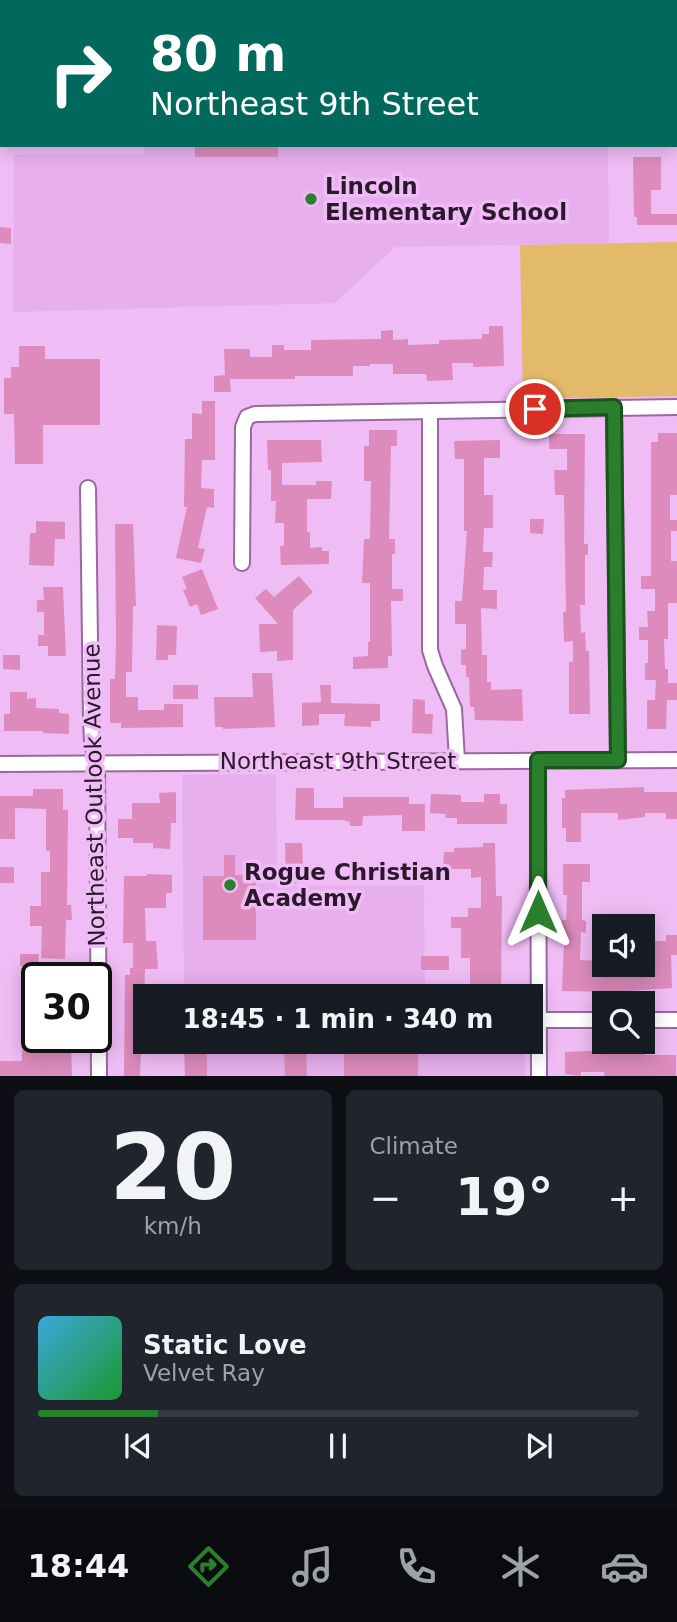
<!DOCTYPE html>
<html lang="en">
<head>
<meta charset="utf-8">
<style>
	body { margin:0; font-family:"DejaVu Sans",sans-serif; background:#20242c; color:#f1f3f6; height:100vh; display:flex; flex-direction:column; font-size:26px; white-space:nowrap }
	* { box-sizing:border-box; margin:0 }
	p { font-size:23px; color:#9ea1a6 }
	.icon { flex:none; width:38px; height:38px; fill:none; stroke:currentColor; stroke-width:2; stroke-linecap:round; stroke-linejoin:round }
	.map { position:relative; height:1076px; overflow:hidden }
	.drawer { display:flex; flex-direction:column; gap:14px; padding:14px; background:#0d0f14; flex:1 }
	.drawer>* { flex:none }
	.guide { position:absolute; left:0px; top:0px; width:677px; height:147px; box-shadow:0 4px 18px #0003; background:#00695c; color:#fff; overflow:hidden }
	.controls { position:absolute; left:592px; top:914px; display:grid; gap:14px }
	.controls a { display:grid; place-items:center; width:63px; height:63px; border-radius:0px; background:#171b24; box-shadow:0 4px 18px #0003; font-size:35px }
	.speed { position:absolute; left:21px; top:962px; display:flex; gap:14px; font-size:35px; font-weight:700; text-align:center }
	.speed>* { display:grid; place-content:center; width:91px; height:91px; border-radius:50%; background:#171b24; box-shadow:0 4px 18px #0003; line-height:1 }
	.speed .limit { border:4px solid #111; border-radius:10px; background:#fff; color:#111 }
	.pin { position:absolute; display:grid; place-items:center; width:60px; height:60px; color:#fff; margin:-30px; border:4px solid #fff; border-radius:50%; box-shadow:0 2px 7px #0007 }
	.me { position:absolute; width:77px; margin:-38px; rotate:0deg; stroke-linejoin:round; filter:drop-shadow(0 0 5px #0008) }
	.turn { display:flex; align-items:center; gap:24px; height:147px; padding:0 35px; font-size:32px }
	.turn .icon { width:91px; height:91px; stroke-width:2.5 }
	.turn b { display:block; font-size:49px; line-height:60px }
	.big { font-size:52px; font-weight:700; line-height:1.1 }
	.drawer .widget { flex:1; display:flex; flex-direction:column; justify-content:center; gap:10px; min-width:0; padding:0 24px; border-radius:10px; background:#20242c }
	.drawer .dial { align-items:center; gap:0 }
	.dial b { font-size:91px; line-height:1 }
	.song { display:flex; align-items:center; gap:21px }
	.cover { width:84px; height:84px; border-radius:10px; background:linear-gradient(135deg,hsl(200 70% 55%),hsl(130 70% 35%)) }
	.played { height:7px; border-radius:4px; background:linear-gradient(90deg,#2a7f2d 20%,#363941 20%) }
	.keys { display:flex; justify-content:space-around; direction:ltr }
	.heat { display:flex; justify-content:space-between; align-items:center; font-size:38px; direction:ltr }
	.drawer .tiles { flex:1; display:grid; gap:14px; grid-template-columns:1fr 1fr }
	.widget:last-child { grid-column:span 2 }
	.trip { position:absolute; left:133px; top:984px; width:410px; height:70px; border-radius:0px; background:#171b24; box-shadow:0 4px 18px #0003; font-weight:700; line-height:70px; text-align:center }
	.dock { display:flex; height:112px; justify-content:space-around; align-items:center; background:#090b0e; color:#9ea1a6 }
	.dock .icon { width:49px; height:49px }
	.dock .selected { color:#2a7f2d }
	.dock b { font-size:32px; color:#f1f3f6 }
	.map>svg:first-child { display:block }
	.built { fill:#e7afed }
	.green { fill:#e2ba6a }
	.building { fill:#dc8bbc }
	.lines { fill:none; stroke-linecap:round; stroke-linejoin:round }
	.minor-casing { stroke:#98699d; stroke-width:18 }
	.minor { stroke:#fff; stroke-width:14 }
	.route-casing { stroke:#1b531d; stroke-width:18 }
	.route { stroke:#2a7f2d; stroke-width:12 }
	.poi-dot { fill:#2a7f2d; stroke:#f0bcf5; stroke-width:2.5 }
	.labels { text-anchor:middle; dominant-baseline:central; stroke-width:7; stroke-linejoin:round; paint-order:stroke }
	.poi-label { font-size:23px; font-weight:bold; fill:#2b182d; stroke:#f0bcf5; text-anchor:start }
	.street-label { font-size:23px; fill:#2b182d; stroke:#f0bcf5 }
</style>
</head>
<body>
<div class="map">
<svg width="677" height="1076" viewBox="0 0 677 1076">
	<rect width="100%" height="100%" fill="#f0bcf5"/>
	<!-- built -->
	<g class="built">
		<rect x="142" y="0" width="465" height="2"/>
		<path d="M144 145H608L609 243 395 247 335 303 13 312 14 155 144 154Z"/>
		<path d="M276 774 277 886 424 885 425 996H184L182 775Z"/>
		<path d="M184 1041H525V1076H185Z"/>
	</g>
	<!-- green -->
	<path class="green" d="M677 242V396L523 399 520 245Z"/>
	<!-- building -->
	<g class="building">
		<rect x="195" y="145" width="83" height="12"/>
		<path d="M633 157H661V190H651V214H677V225H637V217H634Z"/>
		<path d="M0 227 11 228V244L0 243Z"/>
		<path d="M489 326H503L504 366 473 367V363H452L453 380 427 381 426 374H393V364H370V366H353V376H295V379H230L231 392H214V376L225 375 224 349H250V357H272V345H284V350H311V340L381 339V331L393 330V340L408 339V345L439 344V340L482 339V334H489Z"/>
		<path d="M19 346H45V359H100V425H43V464H15L14 414H4V378H11V367H19Z"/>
		<path d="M202 401H215V460H202L201 488 214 489V508L207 507 198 548 205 549 201 563 176 558 187 507H184L185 439H192V413L202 414Z"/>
		<path d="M369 430H397V446H391L389 539H395V554H392V589H403V601H391L392 656H388V668L353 669V657L368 656V642H370V583H362L364 539H370L371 481H364V446H369Z"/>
		<path d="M658 433H677V495H670V520H677V531H671V561H677V603H668V639H664L665 669H668V683H677V700H667L666 729H647V700H655L656 680H645V663H648V640H639V627H648L647 611H655V589H641V576H651V442H658Z"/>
		<path d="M549 434H585L584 544H588V555H585V605H580L581 633 585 632 586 651H589L590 714H569V662H573V641L564 642 563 612H566L564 495H555L554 470H567V449H549Z"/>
		<path d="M267 440H321L322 462 282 463V485H316V481H332L331 499H307V532H310V548L322 547V551H329V564L281 565 280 546H284V523H275L276 501H271V470H268Z"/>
		<path d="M500 440V458H484V495H493V528H484L483 552H493L492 567H484L483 590H497V609L481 608 482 655H487V682H491V690L522 689 523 721 475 720 474 707H470L469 677H466V665H461V650L466 649V624H455V601H462L467 531H464V459H455L454 441Z"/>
		<path d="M530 519H544L543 534 530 533Z"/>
		<path d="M36 521 65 522V539H55L54 566 29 565 30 533H36Z"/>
		<path d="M115 524H133L136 606H133L132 672H126V697H138V710H164V704H183V727L121 728V723H110V679H115L116 640Z"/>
		<path d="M202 569 218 609 201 615 197 604 190 607 183 590 187 589 182 577Z"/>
		<path d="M299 576 313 592 293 610V660L277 661V651L260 652 259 624H278L255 598 266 589 274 597Z"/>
		<path d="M43 587H63L66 656H48V646H38V635H44V612H37V600H44Z"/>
		<path d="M157 625 177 626 176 655H168V660H156Z"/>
		<path d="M3 655H20V670L3 669Z"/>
		<path d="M252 673H272L275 727 223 729V727H215L214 697H253Z"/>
		<rect x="173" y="685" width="25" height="14"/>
		<path d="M320 685H331V703L380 704V721H371V727L344 726 345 714H319V725L302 726V703L321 702Z"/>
		<path d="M10 692H27V699L36 698V708L59 709V713L69 714V734L43 733V731H4V714H10Z"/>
		<path d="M413 699 425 700V714H433L432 734 412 733Z"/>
		<path d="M644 787V792H677V819H666V813H645V817L618 820V813H581V842H566V828H562V798H565V790Z"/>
		<path d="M296 788H314V808H343V797H409V804H425V831H402V815L363 816 362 826H350V822L342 820H295Z"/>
		<path d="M33 789H63V810H68L67 905H71L72 920H66L65 959 41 958 42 926H30V906H41V872H50V851H46V809L15 808V839H0V796H33Z"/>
		<path d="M176 792V823H171L170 849 153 848V843H133V838H118V819H132V803H160L159 793Z"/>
		<path d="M431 794 461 795V802H484V794H500V804H507V824H457V818H445L446 814 430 813Z"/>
		<path d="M285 843H302L303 865H306V883L286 884Z"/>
		<path d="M483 843H495L496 896H502L501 996H470V958H461V928H451V917H468V908H481V877L471 878V869H443L444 852H454V848L483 847Z"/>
		<path d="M224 855H235V875H256V940H203V876H224Z"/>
		<path d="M563 864H590V882H582V920L586 921V933L581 932 580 960 604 961V964H617V969L642 968V941H666V935H677V955H671L672 988 616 992 562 991 564 943H562V920H566L567 895H563Z"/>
		<rect x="0" y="867" width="14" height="16"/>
		<path d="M147 874 172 875V893H166V908H145L146 941H156L158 969H145L143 1042H155V1052H141L140 1076H124L125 975H130V968H133V943H123L124 876H147Z"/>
		<path d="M20 954H39L38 966H20Z"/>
		<rect x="421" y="956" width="28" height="14"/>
		<path d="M22 1018H37V1038H71L72 1076H0V1061H22Z"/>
		<path d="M207 1041V1076H185L184 1042Z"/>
		<rect x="344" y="1041" width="74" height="35"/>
		<path d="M284 1047H306L307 1076H285Z"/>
		<path d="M645 1048V1055H676V1076H605L604 1072H581V1076L565 1074V1052Z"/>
	</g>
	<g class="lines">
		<defs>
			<g id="minor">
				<path d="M203 0V2"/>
				<path d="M372 0V2"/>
				<path d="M386 2H405"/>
				<path d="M614 407 618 760"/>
				<path d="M430 411V650L435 666 454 709 457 760"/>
				<path d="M88 488 91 718 92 743 97 763 99 1076"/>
				<path d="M242 563 243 427 247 417 255 414 677 407"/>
				<path d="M538 760 539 1076"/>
				<path d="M0 764 677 760"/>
				<path d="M539 1020H604"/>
				<path d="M642 1020H677"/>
			</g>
		</defs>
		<!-- minor casing -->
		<use href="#minor" class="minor-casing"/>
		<!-- minor -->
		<use href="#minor" class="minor"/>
	</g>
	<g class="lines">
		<defs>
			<path id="route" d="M535 409 614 407 618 760H538V912"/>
		</defs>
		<!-- route casing -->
		<use href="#route" class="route-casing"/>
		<!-- route -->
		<use href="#route" class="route"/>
	</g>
	<!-- markers -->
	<g class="poi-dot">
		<circle cx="311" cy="199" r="7"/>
		<circle cx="230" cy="885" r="7"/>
	</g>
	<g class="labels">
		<!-- poi labels -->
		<g class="poi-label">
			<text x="325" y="186">Lincoln<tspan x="325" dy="26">Elementary School</tspan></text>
			<text x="244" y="872">Rogue Christian<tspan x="244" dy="26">Academy</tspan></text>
		</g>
		<!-- street labels -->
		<g class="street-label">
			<text x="338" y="761">Northeast 9th Street</text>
			<text transform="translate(94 795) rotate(-91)">Northeast Outlook Avenue</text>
		</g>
	</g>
</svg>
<div class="controls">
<a><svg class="icon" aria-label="sound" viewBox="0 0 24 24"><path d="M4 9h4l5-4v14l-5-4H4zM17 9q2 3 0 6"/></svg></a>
<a><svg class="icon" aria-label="search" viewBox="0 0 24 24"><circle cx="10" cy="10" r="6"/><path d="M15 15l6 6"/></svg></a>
</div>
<div class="speed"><div class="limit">30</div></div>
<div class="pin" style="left:535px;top:409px;background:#d93025"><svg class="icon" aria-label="arrive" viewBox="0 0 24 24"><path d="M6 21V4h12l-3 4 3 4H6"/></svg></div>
<svg class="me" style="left:538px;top:912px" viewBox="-20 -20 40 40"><path d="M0-17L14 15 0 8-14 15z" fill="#2a7f2d" stroke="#fff" stroke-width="4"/></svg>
<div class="trip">18:45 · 1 min · 340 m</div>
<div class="guide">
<div class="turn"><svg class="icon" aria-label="right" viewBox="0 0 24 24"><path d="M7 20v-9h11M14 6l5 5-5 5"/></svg><div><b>80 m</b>Northeast 9th Street</div></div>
</div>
</div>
<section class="drawer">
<div class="tiles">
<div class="widget dial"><b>20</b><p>km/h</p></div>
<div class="widget"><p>Climate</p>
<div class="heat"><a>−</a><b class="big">19°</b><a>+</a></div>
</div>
<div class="widget">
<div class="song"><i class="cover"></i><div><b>Static Love</b><p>Velvet Ray</p></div></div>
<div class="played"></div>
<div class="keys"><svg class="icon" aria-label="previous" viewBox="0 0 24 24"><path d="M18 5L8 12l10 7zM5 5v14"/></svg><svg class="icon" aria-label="pause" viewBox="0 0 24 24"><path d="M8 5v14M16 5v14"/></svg><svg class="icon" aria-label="next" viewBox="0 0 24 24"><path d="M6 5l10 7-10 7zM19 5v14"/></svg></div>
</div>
</div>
</section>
<nav class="dock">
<b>18:44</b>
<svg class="icon selected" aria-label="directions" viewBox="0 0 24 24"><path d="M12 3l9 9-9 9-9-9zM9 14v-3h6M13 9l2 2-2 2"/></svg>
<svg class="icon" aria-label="music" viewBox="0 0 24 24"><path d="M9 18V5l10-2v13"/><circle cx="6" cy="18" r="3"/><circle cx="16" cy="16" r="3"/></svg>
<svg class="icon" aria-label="phone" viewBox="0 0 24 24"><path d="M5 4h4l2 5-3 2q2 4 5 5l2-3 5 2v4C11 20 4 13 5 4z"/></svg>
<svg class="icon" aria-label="climate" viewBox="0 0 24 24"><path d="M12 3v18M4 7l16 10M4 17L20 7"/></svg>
<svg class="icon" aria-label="car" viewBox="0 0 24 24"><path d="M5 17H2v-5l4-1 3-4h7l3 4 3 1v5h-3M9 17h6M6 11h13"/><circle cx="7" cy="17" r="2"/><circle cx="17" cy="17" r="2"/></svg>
</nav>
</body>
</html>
